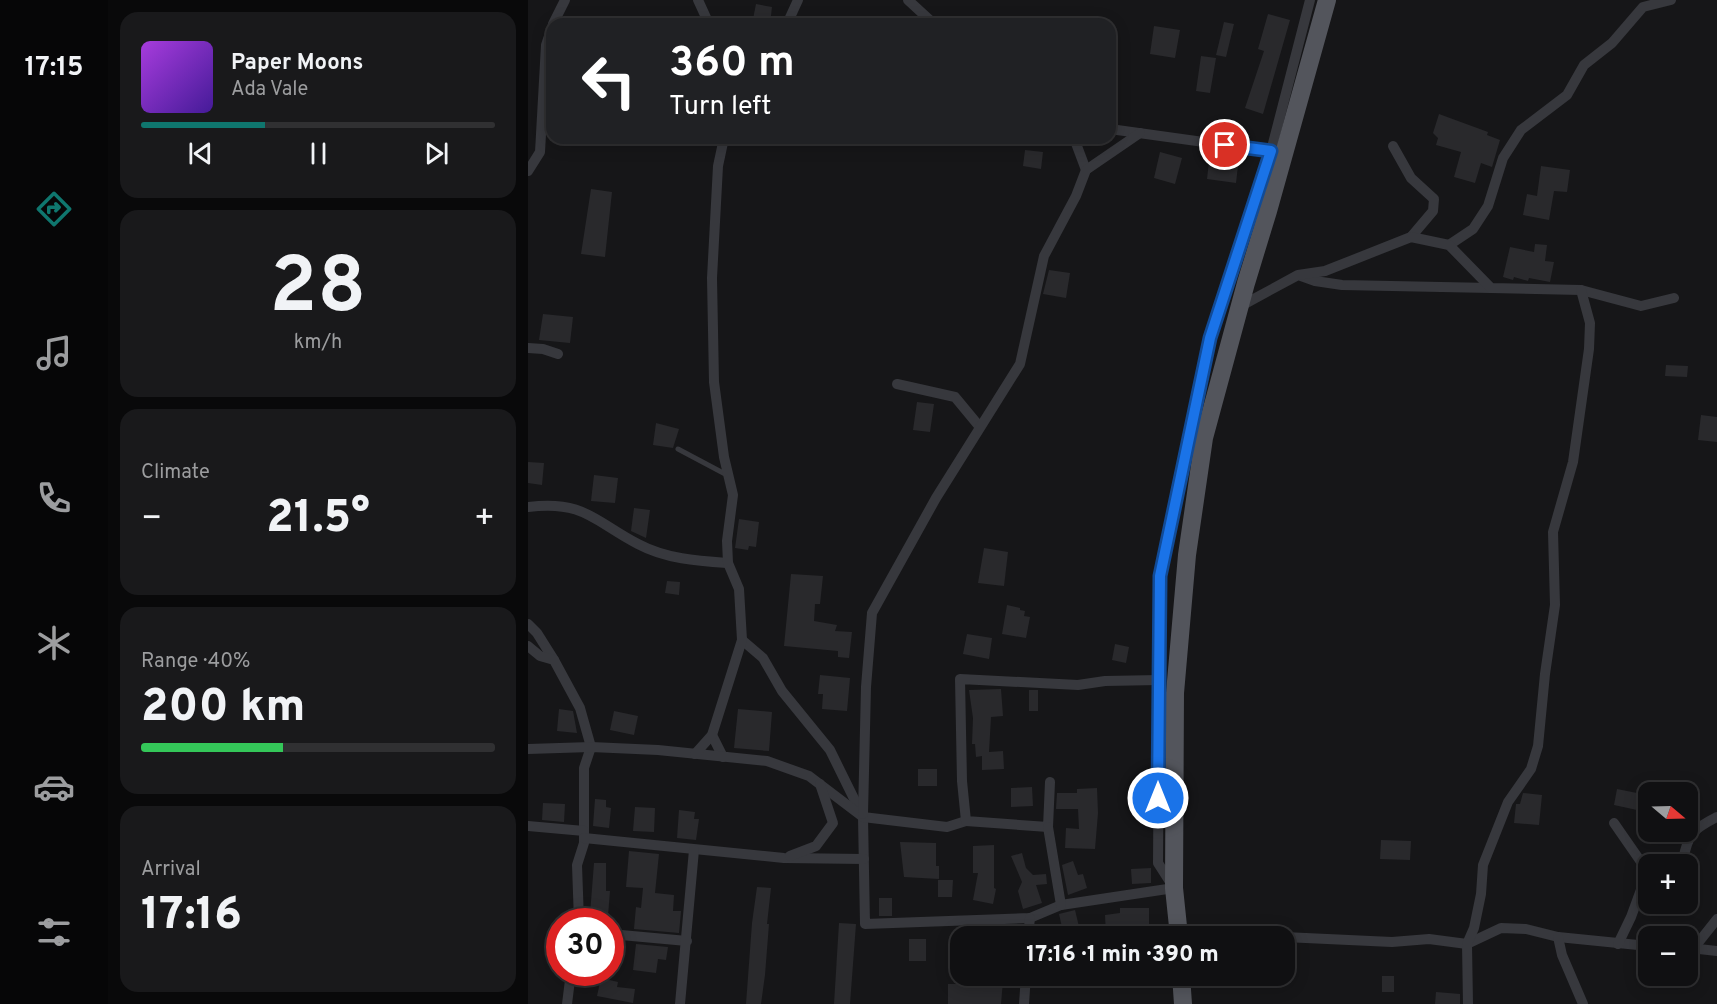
<!DOCTYPE html>
<html lang="en">
<head>
<meta charset="utf-8">
<style>
	body { margin:0; font-family:Overpass,sans-serif; background:#19191b; color:#f1f3f6; height:100vh; display:flex; flex-direction:column; font-size:22px; white-space:nowrap }
	* { box-sizing:border-box; margin:0 }
	p { font-size:20px; color:#9c9d9f }
	.icon { flex:none; width:33px; height:33px; fill:none; stroke:currentColor; stroke-width:2; stroke-linecap:round; stroke-linejoin:round }
	.map { position:relative; flex:1; overflow:hidden }
	.panel { display:flex; flex-direction:column; gap:12px; padding:12px; background:#09090a; width:420px }
	.panel>* { flex:none }
	.banner { position:absolute; left:18px; top:18px; width:570px; height:126px; border-radius:18px; box-shadow:0 3px 15px #0003,0 0 0 2px #303032; background:#202124; color:#fff; overflow:hidden }
	.needle { width:39px; rotate:109deg }
	.fabs { position:absolute; left:1110px; top:782px; display:grid; gap:12px }
	.fabs a { display:grid; place-items:center; width:60px; height:60px; border-radius:12px; background:#101012; box-shadow:0 3px 15px #0003,0 0 0 2px #303032; font-size:30px }
	.speed { position:absolute; left:18px; top:908px; display:flex; gap:12px; font-size:30px; font-weight:700; text-align:center }
	.speed>* { display:grid; place-content:center; width:78px; height:78px; border-radius:50%; background:#101012; box-shadow:0 3px 15px #0003,0 0 0 2px #303032; line-height:1 }
	.speed .limit { border:9px solid #d22; background:#fff; color:#111 }
	.pin { position:absolute; display:grid; place-items:center; width:51px; height:51px; color:#fff; margin:-26px; border:3px solid #fff; border-radius:50%; box-shadow:0 2px 6px #0007 }
	.me { position:absolute; width:66px; margin:-33px; rotate:0deg; stroke-linejoin:round; filter:drop-shadow(0 0 4px #0008) }
	.turn { display:flex; align-items:center; gap:21px; height:126px; padding:0 24px; font-size:27px }
	.turn .icon { width:78px; height:78px; stroke-width:2.5 }
	.turn b { display:block; font-size:42px; line-height:51px }
	.big { font-size:45px; font-weight:800; line-height:1.1 }
	.panel .widget { flex:1; display:flex; flex-direction:column; justify-content:center; gap:9px; min-width:0; padding:0 21px; border-radius:18px; background:#19191b }
	.panel .dial { align-items:center; gap:0 }
	.dial b { font-size:78px; line-height:1 }
	.song { display:flex; align-items:center; gap:18px }
	.cover { width:72px; height:72px; border-radius:9px; background:linear-gradient(135deg,hsl(280 70% 55%),hsl(260 70% 35%)) }
	.played { height:6px; border-radius:3px; background:linear-gradient(90deg,#0f766e 35%,#303032 35%) }
	.keys { display:flex; justify-content:space-around; direction:ltr }
	.heat { display:flex; justify-content:space-between; align-items:center; font-size:33px; direction:ltr }
	.charge { height:9px; border-radius:4px; background:linear-gradient(90deg,#34c759 40%,#303032 0) }
	.trip { position:absolute; left:422px; top:926px; width:345px; height:60px; border-radius:18px; background:#101012; box-shadow:0 3px 15px #0003,0 0 0 2px #303032; font-weight:800; line-height:60px; text-align:center }
	main { display:flex; flex:1; min-height:0 }
	.menu { display:flex; flex-direction:column; width:108px; justify-content:space-around; align-items:center; background:#060607; color:#9c9d9f }
	.menu .icon { width:42px; height:42px }
	.menu .active { color:#0f766e }
	.menu b { font-size:27px; color:#f1f3f6 }
	.map>svg:first-child { display:block }
	.building { fill:#29292c }
	.lines { fill:none; stroke-linecap:round; stroke-linejoin:round }
	.lane { stroke:#37383d; stroke-width:5 }
	.street { stroke:#37383d; stroke-width:10 }
	.primary { stroke:#53555c; stroke-width:18 }
	.route-casing { stroke:#114b97; stroke-width:15 }
	.route { stroke:#1a73e8; stroke-width:10 }
</style>
</head>
<body>
<main>
<nav class="menu">
<b>17:15</b>
<svg class="icon active" aria-label="directions" viewBox="0 0 24 24"><path d="M12 3l9 9-9 9-9-9zM9 14v-3h6M13 9l2 2-2 2"/></svg>
<svg class="icon" aria-label="music" viewBox="0 0 24 24"><path d="M9 18V5l10-2v13"/><circle cx="6" cy="18" r="3"/><circle cx="16" cy="16" r="3"/></svg>
<svg class="icon" aria-label="phone" viewBox="0 0 24 24"><path d="M5 4h4l2 5-3 2q2 4 5 5l2-3 5 2v4C11 20 4 13 5 4z"/></svg>
<svg class="icon" aria-label="climate" viewBox="0 0 24 24"><path d="M12 3v18M4 7l16 10M4 17L20 7"/></svg>
<svg class="icon" aria-label="car" viewBox="0 0 24 24"><path d="M5 17H2v-5l4-1 3-4h7l3 4 3 1v5h-3M9 17h6M6 11h13"/><circle cx="7" cy="17" r="2"/><circle cx="17" cy="17" r="2"/></svg>
<svg class="icon" aria-label="filters" viewBox="0 0 24 24"><path d="M4 7h16M4 17h16"/><circle cx="9" cy="7" r="2"/><circle cx="15" cy="17" r="2"/></svg>
</nav>
<section class="panel">
<div class="widget">
<div class="song"><i class="cover"></i><div><b>Paper Moons</b><p>Ada Vale</p></div></div>
<div class="played"></div>
<div class="keys"><svg class="icon" aria-label="previous" viewBox="0 0 24 24"><path d="M18 5L8 12l10 7zM5 5v14"/></svg><svg class="icon" aria-label="pause" viewBox="0 0 24 24"><path d="M8 5v14M16 5v14"/></svg><svg class="icon" aria-label="next" viewBox="0 0 24 24"><path d="M6 5l10 7-10 7zM19 5v14"/></svg></div>
</div>
<div class="widget dial"><b>28</b><p>km/h</p></div>
<div class="widget"><p>Climate</p>
<div class="heat"><a>−</a><b class="big">21.5°</b><a>+</a></div>
</div>
<div class="widget"><p>Range · 40%</p><b class="big">200 km</b><div class="charge"></div></div>
<div class="widget"><p>Arrival</p><b class="big">17:16</b></div>
</section>
<div class="map">
<svg width="1189" height="1004" viewBox="0 0 1189 1004">
	<rect width="100%" height="100%" fill="#161618"/>
	<!-- building -->
	<g class="building">
		<path d="M228 4 244 7 242 24H224Z"/>
		<path d="M740 14 762 20 735 114 717 108 736 51 730 49Z"/>
		<path d="M696 22 706 24 698 57 688 55Z"/>
		<path d="M626 26 652 30 647 58 622 54Z"/>
		<path d="M673 56 688 58 682 93 668 91Z"/>
		<path d="M911 114 960 132 959 135 972 140 964 167 953 163 947 183 926 177 933 152 908 145 910 138 905 133Z"/>
		<path d="M497 150 515 152 513 169 495 166Z"/>
		<path d="M632 152 654 158 647 184 626 178Z"/>
		<path d="M682 153 711 157 708 183 679 179Z"/>
		<path d="M1013 166 1042 170 1039 192 1026 191 1021 220 995 215 999 194 1009 196Z"/>
		<path d="M63 189 84 192 77 257 53 254Z"/>
		<path d="M1007 244 1019 245 1017 261 1026 262 1022 282 1001 278 1000 281 986 277 985 280 975 277 982 247 1006 252Z"/>
		<path d="M521 270 542 273 538 298 515 294Z"/>
		<path d="M15 314 45 317 42 343 11 340Z"/>
		<path d="M1138 365 1160 366 1159 377 1137 376Z"/>
		<path d="M389 402 406 404 402 432 385 430Z"/>
		<path d="M1173 415 1189 417V442L1170 440Z"/>
		<path d="M128 423 151 429 145 448 125 445Z"/>
		<path d="M0 462 16 463 14 485 0 483Z"/>
		<path d="M66 475 90 478 87 503 63 501Z"/>
		<path d="M106 508 122 510 118 538 103 531Z"/>
		<path d="M211 519 231 522 228 547 221 546 220 550 207 548Z"/>
		<path d="M456 548 480 552 476 586 450 583Z"/>
		<path d="M263 574 295 576 292 604H287L286 621 309 625 307 631 324 632 321 658 310 657V651L256 646Z"/>
		<path d="M139 581 152 582 151 595 137 593Z"/>
		<path d="M479 605 492 608V610L497 611 496 616 502 617 498 638 474 634Z"/>
		<path d="M439 634 464 638 461 659 435 654Z"/>
		<path d="M587 644 601 647 598 663 584 660Z"/>
		<path d="M292 675 322 678 319 711 294 709 295 694H290Z"/>
		<path d="M473 689 475 716 463 717 461 752 475 751 476 769 454 770V756L448 757 447 744H444L445 718 441 690Z"/>
		<rect x="501" y="690" width="9" height="21"/>
		<path d="M31 709 45 711 49 733 29 731Z"/>
		<path d="M210 709 244 712 241 751 206 748Z"/>
		<path d="M86 711 110 716 106 735 82 730Z"/>
		<rect x="390" y="769" width="19" height="17"/>
		<path d="M504 787 505 806 483 807V788Z"/>
		<path d="M569 788 570 813 567 849 537 848 538 828 551 829 550 809H528L529 793H549V789Z"/>
		<path d="M1089 789 1114 794 1109 810 1086 805Z"/>
		<path d="M995 793 1014 795 1011 825 986 823 988 804H992Z"/>
		<path d="M605 794 619 796 618 814 604 813Z"/>
		<path d="M67 799 78 800V807L83 808 81 828 65 826Z"/>
		<path d="M15 803 37 804 36 822 14 820Z"/>
		<path d="M107 807 127 808 126 832 105 831Z"/>
		<path d="M151 810 167 812 166 819H171L168 840 149 838Z"/>
		<path d="M853 840 883 841 882 860 852 859Z"/>
		<path d="M372 842 408 843V866H411V879L376 877Z"/>
		<path d="M466 845V888L468 889 465 904 445 900 450 873H445V846Z"/>
		<path d="M101 851 131 854 127 893 146 895 145 911H153L151 933 106 929 108 907 113 908 115 888 98 887Z"/>
		<path d="M494 853 498 868 505 875 518 874 519 884 508 885 514 903 495 909 490 891 494 882 483 856Z"/>
		<path d="M545 861 550 875 555 874 559 888 540 895 534 865Z"/>
		<path d="M66 863H78V891H82L80 916 62 914Z"/>
		<path d="M623 868V883L604 884 603 869Z"/>
		<path d="M410 880H425L424 897H410Z"/>
		<path d="M229 887 243 888 239 924H241L237 975 233 1004H218L224 923Z"/>
		<rect x="351" y="898" width="13" height="18"/>
		<path d="M592 908H621V930H607L608 936H578L577 915 592 913Z"/>
		<path d="M547 910 553 935 536 936 531 914Z"/>
		<path d="M311 923 328 924 322 1004H306Z"/>
		<rect x="381" y="939" width="17" height="22"/>
		<path d="M108 944 140 947 138 960 130 959 128 973 105 970Z"/>
		<rect x="854" y="976" width="12" height="16"/>
		<path d="M73 978 90 982 89 987 107 989 105 1003 69 996Z"/>
		<path d="M461 981H475L473 1004H420V984H460Z"/>
		<path d="M908 992 932 994V1004H907Z"/>
	</g>
	<g class="lines">
		<!-- lane -->
		<path class="lane" d="M150 449 199 475"/>
		<!-- street -->
		<g class="street">
			<path d="M170 0 181 24"/>
			<path d="M380 0 406 24"/>
			<path d="M25 24 37 0"/>
			<path d="M259 24 270 0"/>
			<path d="M582 129 748 152"/>
			<path d="M546 138 558 170"/>
			<path d="M865 146 883 178 906 199 905 211 883 237"/>
			<path d="M0 171 12 152 18 45 24 27"/>
			<path d="M921 245 945 229 960 206 975 158 993 130 1039 95 1056 65 1084 43 1115 7 1143 0"/>
			<path d="M773 276 787 281 814 285 963 288"/>
			<path d="M711 307 770 275 797 271 883 237 921 245 963 288 1053 290 1113 306 1146 298"/>
			<path d="M0 348 15 349 30 354"/>
			<path d="M369 384 427 397 451 426"/>
			<path d="M0 507C56 500 66 521 110 544 138 559 170 561 200 563"/>
			<path d="M0 624 9 633 26 660"/>
			<path d="M214 640 235 658 254 691 302 750 335 817 337 924 502 918 533 905 646 888 630 863 632 576 682 338 743 151 782 0"/>
			<path d="M0 646 12 656 26 660 52 708 63 747 56 768V843L49 865 51 921"/>
			<path d="M184 735 195 757"/>
			<path d="M0 749 63 747 130 750 239 761 281 776 335 817 419 827 438 821"/>
			<path d="M167 754 184 735 214 640 211 589 200 563 199 541 205 495 196 457 186 382 184 278 190 166 196 138"/>
			<path d="M522 782 520 827 438 821 434 781 432 679 550 685 577 681 631 680"/>
			<path d="M335 814 338 687 344 613 408 498 492 364 516 256 548 196 558 170 612 133"/>
			<path d="M1086 823 1120 872"/>
			<path d="M0 826 56 831"/>
			<path d="M520 827 533 905"/>
			<path d="M56 838 256 858 336 859"/>
			<path d="M262 856 288 846 305 823 292 784"/>
			<path d="M1147 864 1155 860C1160 834 1165 829 1189 817"/>
			<path d="M650 931 700 936"/>
			<path d="M82 934 159 941"/>
			<path d="M500 936 502 918"/>
			<path d="M756 937 864 942 901 939 939 944 973 928 998 929 1030 937 1120 946"/>
			<path d="M1030 937 1034 955 1055 1004"/>
			<path d="M1090 944 1103 917 1114 887 1120 880"/>
			<path d="M1162 948 1189 951"/>
			<path d="M1166 948 1189 919"/>
			<path d="M39 1004 43 972"/>
			<path d="M152 1004 166 850"/>
			<path d="M496 1004 498 975"/>
			<path d="M940 1004 939 944 946 928 953 894 955 865 980 802 1003 769 1010 746 1017 674 1027 605 1025 532 1045 462 1061 349 1062 323 1053 290"/>
		</g>
		<!-- primary -->
		<g class="primary">
			<path d="M651 936 646 888 647 693 659 555 676 438 718 283 740 211 799 0"/>
			<path d="M653 975 655 1004"/>
		</g>
	</g>
	<g class="lines">
		<defs>
			<path id="route" d="M630 798 632 576 682 338 743 151 697 145"/>
		</defs>
		<!-- route casing -->
		<use href="#route" class="route-casing"/>
		<!-- route -->
		<use href="#route" class="route"/>
	</g>
</svg>
<div class="fabs">
<a><svg class="needle" viewBox="-14 -14 28 28"><path d="M0-13l5 13h-10z" fill="#e53935"/><path d="M0 13l5-13h-10z" fill="#9c9d9f"/></svg></a>
<a>+</a>
<a>−</a>
</div>
<div class="speed"><div class="limit">30</div></div>
<div class="pin" style="left:697px;top:145px;background:#d93025"><svg class="icon" aria-label="arrive" viewBox="0 0 24 24"><path d="M6 21V4h12l-3 4 3 4H6"/></svg></div>
<svg class="me" style="left:630px;top:798px" viewBox="-20 -20 40 40"><circle r="17" fill="#1a73e8" stroke="#fff" stroke-width="3"/><path d="M0-11L8 9 0 5-8 9z" fill="#fff"/></svg>
<div class="trip">17:16 · 1 min · 390 m</div>
<div class="banner">
<div class="turn"><svg class="icon" aria-label="left" viewBox="0 0 24 24"><path d="M17 20v-9H6M10 6l-5 5 5 5"/></svg><div><b>360 m</b>Turn left</div></div>
</div>
</div>
</main>
</body>
</html>
